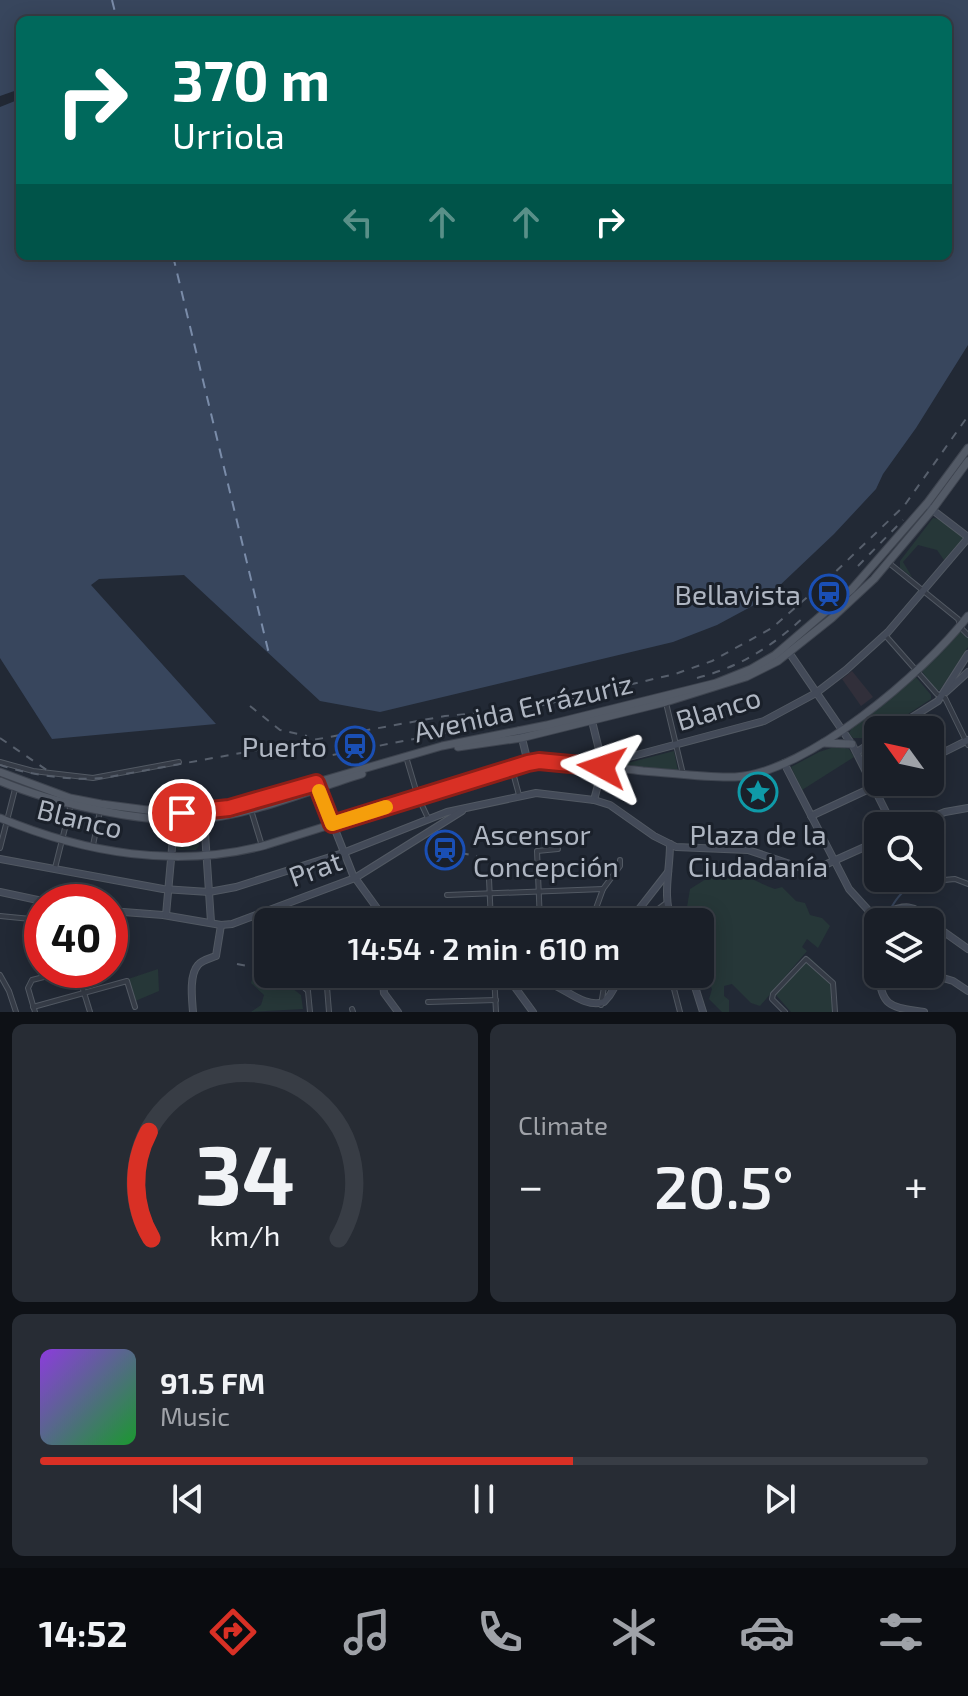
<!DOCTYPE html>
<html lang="en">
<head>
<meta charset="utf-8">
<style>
	body { margin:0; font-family:"Exo 2",sans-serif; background:#272c34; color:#f1f3f6; height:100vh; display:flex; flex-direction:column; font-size:30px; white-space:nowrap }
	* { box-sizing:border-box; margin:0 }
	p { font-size:26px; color:#9fa2a8 }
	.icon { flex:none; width:44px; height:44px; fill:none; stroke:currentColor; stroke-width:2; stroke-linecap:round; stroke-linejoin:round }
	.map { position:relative; height:1012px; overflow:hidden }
	.details { display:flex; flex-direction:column; gap:12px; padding:12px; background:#0e1116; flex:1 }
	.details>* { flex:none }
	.guide { position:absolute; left:16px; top:16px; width:936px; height:244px; border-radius:12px; box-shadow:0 4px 20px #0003,0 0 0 2px #383d45; background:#00695c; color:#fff; overflow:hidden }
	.needle { width:52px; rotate:303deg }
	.fabs { position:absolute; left:864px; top:716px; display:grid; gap:16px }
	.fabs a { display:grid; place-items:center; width:80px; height:80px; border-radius:12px; background:#1a1f28; box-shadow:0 4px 20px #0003,0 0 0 2px #383d45; font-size:40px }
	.speed { position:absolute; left:24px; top:884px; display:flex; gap:16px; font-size:40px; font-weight:700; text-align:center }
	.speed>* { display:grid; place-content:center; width:104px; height:104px; border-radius:50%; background:#1a1f28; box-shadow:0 4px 20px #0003,0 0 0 2px #383d45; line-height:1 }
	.speed .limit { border:12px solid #d22; background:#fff; color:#111 }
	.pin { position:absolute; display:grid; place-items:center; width:68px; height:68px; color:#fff; margin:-34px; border:4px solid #fff; border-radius:50%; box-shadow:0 2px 8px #0007 }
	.me { position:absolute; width:88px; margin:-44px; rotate:275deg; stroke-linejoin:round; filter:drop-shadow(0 0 6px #0008) }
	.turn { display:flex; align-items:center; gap:28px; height:168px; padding:0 24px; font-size:36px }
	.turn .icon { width:104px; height:104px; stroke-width:2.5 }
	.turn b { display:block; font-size:56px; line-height:68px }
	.lanes { display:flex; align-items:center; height:76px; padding:0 24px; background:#0003; justify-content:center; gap:40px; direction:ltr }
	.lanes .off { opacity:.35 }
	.big { font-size:60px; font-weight:600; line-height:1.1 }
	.details .tile { flex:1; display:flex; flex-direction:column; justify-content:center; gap:12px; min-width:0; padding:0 28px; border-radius:12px; background:#272c34 }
	.details .dial { align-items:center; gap:0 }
	.dial svg { height:208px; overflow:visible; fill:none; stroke:#383d45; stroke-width:7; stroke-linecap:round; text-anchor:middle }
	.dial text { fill:#f1f3f6; stroke:none }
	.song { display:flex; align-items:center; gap:24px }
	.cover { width:96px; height:96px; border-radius:12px; background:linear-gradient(135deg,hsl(270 70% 55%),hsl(130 70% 35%)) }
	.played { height:8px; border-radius:4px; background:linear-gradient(90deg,#d93025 60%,#383d45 60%) }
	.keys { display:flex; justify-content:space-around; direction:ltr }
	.heat { display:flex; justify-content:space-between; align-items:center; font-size:44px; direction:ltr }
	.details .tiles { flex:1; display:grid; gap:12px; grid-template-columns:1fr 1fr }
	.tile:last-child { grid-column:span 2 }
	.trip { position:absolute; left:254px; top:908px; width:460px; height:80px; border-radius:12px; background:#1a1f28; box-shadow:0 4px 20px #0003,0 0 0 2px #383d45; font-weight:600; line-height:80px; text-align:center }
	.tabs { display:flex; height:128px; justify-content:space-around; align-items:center; background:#0a0c10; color:#9fa2a8 }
	.tabs .icon { width:56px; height:56px }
	.tabs .selected { color:#d93025 }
	.tabs b { font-size:36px; color:#f1f3f6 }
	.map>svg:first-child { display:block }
	.medical { fill:#312f3a }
	.green { fill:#263738 }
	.water { fill:#38465d }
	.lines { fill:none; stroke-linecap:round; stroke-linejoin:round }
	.stream { stroke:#38465d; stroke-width:2 }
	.ferry { stroke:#7a8ca9; stroke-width:2; stroke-dasharray:10 8; stroke-linecap:butt }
	.street-casing { stroke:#525963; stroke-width:6 }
	.secondary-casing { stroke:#525963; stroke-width:8 }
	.primary-casing { stroke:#3e444f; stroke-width:9 }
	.street { stroke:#353b46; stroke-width:4 }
	.secondary { stroke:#434a58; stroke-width:6 }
	.primary { stroke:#535a66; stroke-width:7 }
	.rail { stroke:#575f6c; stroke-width:2; stroke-dasharray:8 8; stroke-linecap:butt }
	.route-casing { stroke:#8d1f18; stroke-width:20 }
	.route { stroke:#d93025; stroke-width:14 }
	.slow { stroke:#f59e0b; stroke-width:14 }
	.labels { text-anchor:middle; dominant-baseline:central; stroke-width:6; stroke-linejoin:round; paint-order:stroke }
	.poi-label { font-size:28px; fill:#afb6c2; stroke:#1a202a; text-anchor:end }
	.street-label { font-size:28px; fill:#afb6c2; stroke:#1a202a }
</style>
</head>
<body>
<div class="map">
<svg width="968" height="1012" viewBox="0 0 968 1012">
	<rect width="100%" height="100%" fill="#222935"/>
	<!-- medical -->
	<path class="medical" d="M852 671 873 697 861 706 842 679Z"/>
	<!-- green -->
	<g class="green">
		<path d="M933 518 940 519 964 537 944 560 937 550 918 545 903 562 912 577 900 568V561Z"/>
		<path d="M959 631 968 638V647L940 690H936L921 670Z"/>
		<path d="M915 676 931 695V699L884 730H878V734L870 738H853L849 733 852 728Z"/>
		<path d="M837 746 849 749 854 757 802 790 791 767 819 752Z"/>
		<path d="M674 751 678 771 616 766Z"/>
		<path d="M196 824 199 846 196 850H178L176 847 177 826Z"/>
		<path d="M729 871C745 873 759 884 775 889L782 887 796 901 805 903 810 915 822 918 830 926 818 948 807 939 802 947 807 951 760 1006 751 1003 732 984 724 986V996L729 1000V1012H722L709 999 712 989 702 968 704 953 700 938V922H696L691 910 687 907 690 889 706 879Z"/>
		<path d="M268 947V974H278L279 978 301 995 303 1009 251 1012 261 1005 264 995 251 983 260 956Z"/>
		<path d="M809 957 836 982 832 988 836 1012H791L776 995Z"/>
		<path d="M158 969 159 991 133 1002 128 979Z"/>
	</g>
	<!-- water -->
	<path class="water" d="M0 0H968V345L916 428 883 474 876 489 834 534 777 588 756 604 717 625 673 642 380 712 320 701 184 575 99 579 91 585 216 724 52 739 0 658V107L20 99V256H948V20H20V89L0 96Z"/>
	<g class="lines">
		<!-- stream -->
		<path class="stream" d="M891 908C899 894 906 887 921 883"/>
		<!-- ferry -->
		<g class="ferry">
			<path d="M112 0 117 20"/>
			<path d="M173 256 269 654"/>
		</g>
		<defs>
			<g id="street">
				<path d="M889 563 958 619 962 629 968 635"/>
				<path d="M885 635 937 694 945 698 968 745"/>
				<path d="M666 703 683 774"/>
				<path d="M407 760 418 797 428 818"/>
				<path d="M0 762 33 771 93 778 179 762"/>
				<path d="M512 769 519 795"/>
				<path d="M251 810 262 846"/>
				<path d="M93 845 100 811"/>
				<path d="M0 848 15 789"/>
				<path d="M55 868 71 804"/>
				<path d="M489 879 491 922"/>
				<path d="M944 880 955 879 968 884"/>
				<path d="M447 895 603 889"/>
				<path d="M0 916 31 919 42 927"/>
				<path d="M540 922 537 851 558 849"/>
				<path d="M591 922 603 889 620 866V860"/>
				<path d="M641 922 665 904"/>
				<path d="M77 970 90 1012"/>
				<path d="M326 974 329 1012"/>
				<path d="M494 974 496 1012"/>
				<path d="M600 974 604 987 601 1005"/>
				<path d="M677 974 674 989 680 1012"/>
				<path d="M0 975 9 991 16 1012"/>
				<path d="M494 979 538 974"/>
				<path d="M297 981 308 991 310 1012"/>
				<path d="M428 1002 496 1000"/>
				<path d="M33 1007 127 981 135 1007"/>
				<path d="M352 1009 353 1012"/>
				<path d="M35 1012 28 988 32 980 71 970"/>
				<path d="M785 1012 772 999 773 994 806 959 833 983 835 1012"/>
			</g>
			<g id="secondary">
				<path d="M930 508 968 537"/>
				<path d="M788 651 853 746 893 826"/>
				<path d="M946 692 968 672"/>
				<path d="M592 721 603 766 594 800"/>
				<path d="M520 730 528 763"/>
				<path d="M892 730 938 701 968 654"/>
				<path d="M857 752 878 738"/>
				<path d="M930 759 968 740"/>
				<path d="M784 763 849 889 879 922"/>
				<path d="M603 766 618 760 764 721 816 693 846 670 888 632 968 538"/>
				<path d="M317 784 353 875 387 922"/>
				<path d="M811 816 884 782"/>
				<path d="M204 818 211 922"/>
				<path d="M909 826 945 812 968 808"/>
				<path d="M670 844C670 872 662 895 672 922"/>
				<path d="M0 859 163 889 209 892 236 887 343 853 447 812 536 793 594 800 610 805 654 836 676 847 748 850 805 869 818 868 878 841"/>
				<path d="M0 892 47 902"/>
				<path d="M110 911 163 915 221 925 232 924 355 878 462 811"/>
				<path d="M166 915 175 815"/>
				<path d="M875 916C900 908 912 899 930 922"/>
				<path d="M875 916 878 962"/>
				<path d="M629 922 668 872"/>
				<path d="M930 922 968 949"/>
				<path d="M382 974 384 993 398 1012"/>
				<path d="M691 974 703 1012"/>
				<path d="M879 974C881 1009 894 1007 924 1012"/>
				<path d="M909 974 914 980 921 974"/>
				<path d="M930 974 953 981 968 991"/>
				<path d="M193 1012C192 999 189 975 198 965 202 960 211 958 216 956L221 925"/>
				<path d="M533 1012 514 986C549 962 575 1012 604 1002 612 994 617 985 618 974"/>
			</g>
			<g id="primary">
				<path d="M823 743 852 744"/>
				<path d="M458 747 521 738 666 702 746 677 778 661 832 618 874 579 932 510 968 461"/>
				<path d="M0 772 70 798 101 804 170 813 203 812 242 804 442 746 547 725 716 683 751 669 775 655 852 589 928 502 968 448"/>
				<path d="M0 781C52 803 147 825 203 819 257 813 310 790 362 774"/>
				<path d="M0 818C84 853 177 869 266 845L528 763 539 761C573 765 608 767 643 771 673 773 704 778 735 777 807 773 925 672 968 616"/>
			</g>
		</defs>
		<!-- street casing -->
		<use href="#street" class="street-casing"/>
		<!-- secondary casing -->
		<use href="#secondary" class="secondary-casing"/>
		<!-- primary casing -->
		<use href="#primary" class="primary-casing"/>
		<!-- street -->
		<use href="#street" class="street"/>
		<!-- secondary -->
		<use href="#secondary" class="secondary"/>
		<!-- primary -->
		<use href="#primary" class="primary"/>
		<!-- rail -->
		<g class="rail">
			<path d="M858 566 903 520"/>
			<path d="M697 678C739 667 770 648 803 618"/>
			<path d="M250 706 280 730 307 736"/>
			<path d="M0 738 51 773"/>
			<path d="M317 758 505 721"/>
			<path d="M0 765C30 775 71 781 103 778L445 716 530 708 675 674 712 661 772 628 829 578 904 506 968 416"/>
			<path d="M445 850 477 856"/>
			<path d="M237 964 268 970"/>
			<path d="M647 988 669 977"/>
		</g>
	</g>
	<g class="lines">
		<defs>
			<path id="route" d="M182 813 229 808 316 783 332 824 528 763 539 761 602 767"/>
		</defs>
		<!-- route casing -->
		<use href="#route" class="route-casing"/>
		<!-- route -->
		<use href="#route" class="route"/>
		<!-- slow -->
		<path class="slow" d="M319 791 332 824 386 807"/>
	</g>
	<!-- icons -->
	<defs>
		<symbol id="station-ring" viewBox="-11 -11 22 22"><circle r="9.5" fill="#1a202a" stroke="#1a4fb4" stroke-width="1.5"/><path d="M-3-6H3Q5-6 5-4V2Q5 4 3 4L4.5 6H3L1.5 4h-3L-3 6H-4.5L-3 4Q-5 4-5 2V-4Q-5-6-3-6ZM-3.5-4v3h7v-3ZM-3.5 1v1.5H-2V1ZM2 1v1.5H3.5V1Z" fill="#1a4fb4"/></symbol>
		<symbol id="sight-ring" viewBox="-11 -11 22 22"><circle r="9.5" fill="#1a202a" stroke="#0f9aa8" stroke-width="1.5"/><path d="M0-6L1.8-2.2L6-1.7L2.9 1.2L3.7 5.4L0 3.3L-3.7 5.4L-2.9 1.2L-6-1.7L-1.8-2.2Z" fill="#0f9aa8"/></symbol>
	</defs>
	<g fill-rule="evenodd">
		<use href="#station-ring" x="807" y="572" width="44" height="44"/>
		<use href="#station-ring" x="333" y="724" width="44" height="44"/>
		<use href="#sight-ring" x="736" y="770" width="44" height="44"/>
		<use href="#station-ring" x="423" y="828" width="44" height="44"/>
	</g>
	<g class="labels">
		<!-- poi labels -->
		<g class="poi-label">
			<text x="801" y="594">Bellavista</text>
			<text x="327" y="746">Puerto</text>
			<text x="473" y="834" text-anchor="start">Ascensor<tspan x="473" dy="32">Concepción</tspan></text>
			<text x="758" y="834" text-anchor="middle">Plaza de la<tspan x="758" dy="32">Ciudadanía</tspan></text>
		</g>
		<!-- street labels -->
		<g class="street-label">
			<text transform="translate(523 707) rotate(-13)">Avenida Errázuriz</text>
			<text transform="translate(718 708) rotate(-17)">Blanco</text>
			<text transform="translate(80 818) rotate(14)">Blanco</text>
			<text transform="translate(315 868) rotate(-20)">Prat</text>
		</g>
	</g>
</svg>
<div class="fabs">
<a><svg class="needle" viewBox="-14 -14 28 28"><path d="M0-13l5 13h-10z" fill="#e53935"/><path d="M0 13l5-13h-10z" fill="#9fa2a8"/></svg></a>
<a><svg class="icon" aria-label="search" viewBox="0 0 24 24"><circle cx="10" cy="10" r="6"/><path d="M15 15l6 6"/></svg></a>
<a><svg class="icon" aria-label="layers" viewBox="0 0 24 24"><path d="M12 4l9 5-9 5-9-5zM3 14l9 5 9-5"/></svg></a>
</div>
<div class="speed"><div class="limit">40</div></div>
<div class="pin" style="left:182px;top:813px;background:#d93025"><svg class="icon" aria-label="arrive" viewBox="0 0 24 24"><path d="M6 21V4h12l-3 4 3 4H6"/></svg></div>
<svg class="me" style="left:602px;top:767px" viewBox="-20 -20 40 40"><path d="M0-17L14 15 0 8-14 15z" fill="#d93025" stroke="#fff" stroke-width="4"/></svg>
<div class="trip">14:54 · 2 min · 610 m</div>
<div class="guide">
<div class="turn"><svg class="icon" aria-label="right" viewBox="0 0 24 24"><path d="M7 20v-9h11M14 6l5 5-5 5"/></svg><div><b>370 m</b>Urriola</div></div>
<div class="lanes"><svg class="icon off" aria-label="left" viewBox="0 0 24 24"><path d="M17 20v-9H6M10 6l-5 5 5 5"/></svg><svg class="icon off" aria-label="ahead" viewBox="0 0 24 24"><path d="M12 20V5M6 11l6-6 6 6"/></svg><svg class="icon off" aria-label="ahead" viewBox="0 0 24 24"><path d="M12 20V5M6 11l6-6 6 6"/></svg><svg class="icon" aria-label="right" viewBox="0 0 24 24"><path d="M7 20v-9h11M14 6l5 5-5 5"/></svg></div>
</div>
</div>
<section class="details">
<div class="tiles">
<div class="tile dial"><svg viewBox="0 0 100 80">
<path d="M14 69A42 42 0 1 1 86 69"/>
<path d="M14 69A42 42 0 0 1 13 28" stroke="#d93025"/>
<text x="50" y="56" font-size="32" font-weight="700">34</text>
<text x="50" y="72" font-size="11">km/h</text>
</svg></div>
<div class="tile"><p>Climate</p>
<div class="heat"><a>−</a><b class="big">20.5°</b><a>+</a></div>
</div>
<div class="tile">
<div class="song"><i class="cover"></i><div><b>91.5 FM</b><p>Music</p></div></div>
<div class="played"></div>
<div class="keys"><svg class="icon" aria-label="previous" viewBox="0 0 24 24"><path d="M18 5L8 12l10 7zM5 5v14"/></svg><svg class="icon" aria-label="pause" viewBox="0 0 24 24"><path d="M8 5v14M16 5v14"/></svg><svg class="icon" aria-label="next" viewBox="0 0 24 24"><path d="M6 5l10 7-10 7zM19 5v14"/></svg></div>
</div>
</div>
</section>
<nav class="tabs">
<b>14:52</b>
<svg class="icon selected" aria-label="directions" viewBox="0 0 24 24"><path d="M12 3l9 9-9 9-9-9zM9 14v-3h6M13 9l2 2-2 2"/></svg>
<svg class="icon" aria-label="music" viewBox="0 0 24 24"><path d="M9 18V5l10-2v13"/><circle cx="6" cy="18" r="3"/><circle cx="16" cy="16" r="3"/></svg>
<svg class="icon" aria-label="phone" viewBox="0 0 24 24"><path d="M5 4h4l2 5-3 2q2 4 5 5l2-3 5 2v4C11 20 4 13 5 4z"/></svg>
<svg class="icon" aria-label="climate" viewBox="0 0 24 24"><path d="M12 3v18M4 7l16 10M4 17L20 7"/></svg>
<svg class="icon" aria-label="car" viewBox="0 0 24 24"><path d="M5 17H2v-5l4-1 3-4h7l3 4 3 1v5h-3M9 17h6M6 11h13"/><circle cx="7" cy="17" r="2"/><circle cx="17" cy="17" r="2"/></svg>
<svg class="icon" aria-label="filters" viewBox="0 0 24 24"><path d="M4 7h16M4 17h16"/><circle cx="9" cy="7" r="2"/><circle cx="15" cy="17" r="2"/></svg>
</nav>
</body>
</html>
